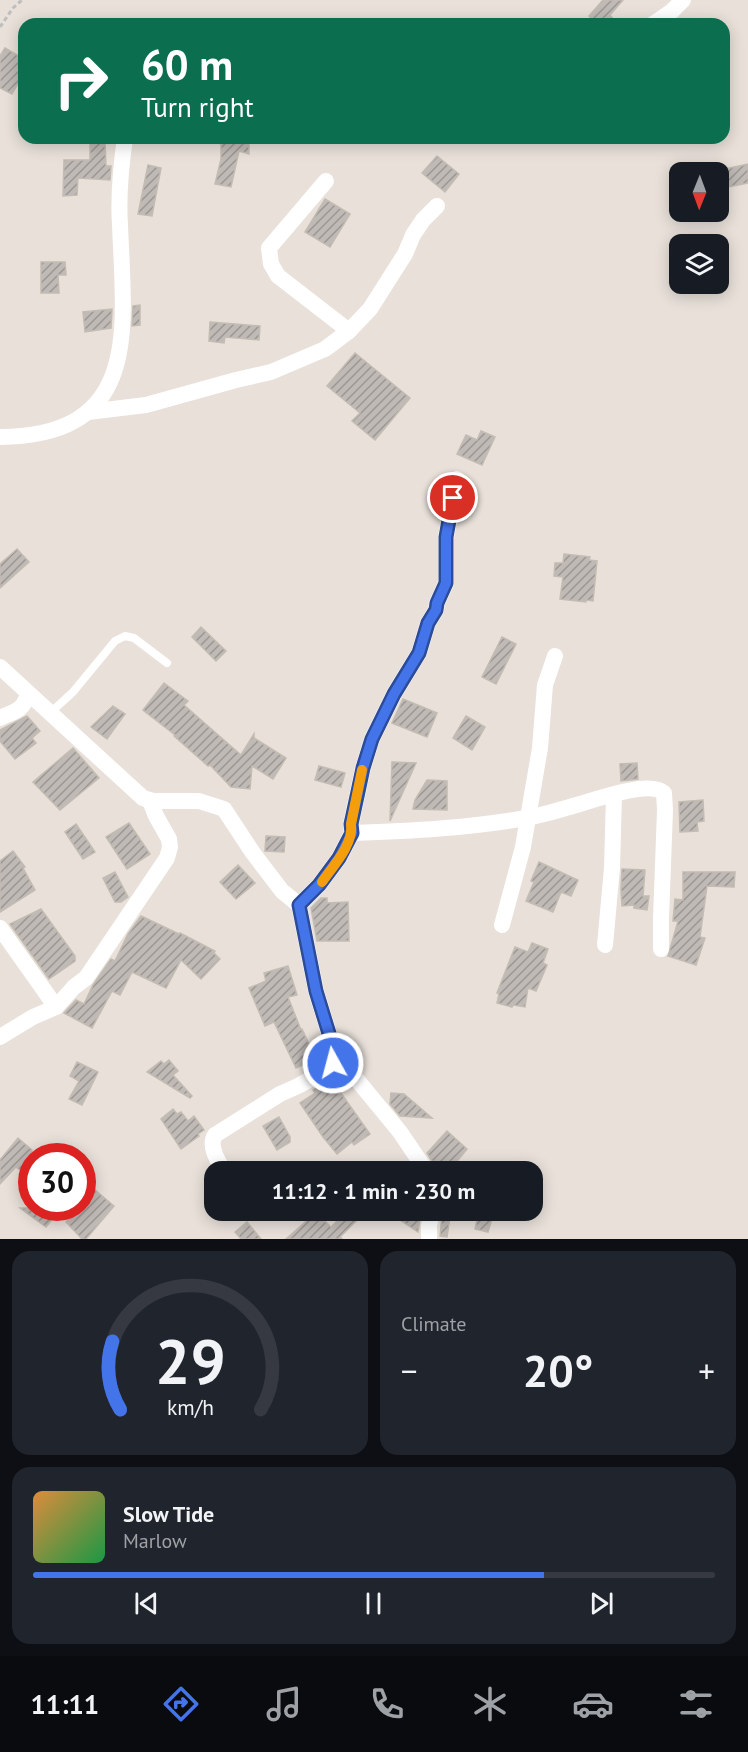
<!DOCTYPE html>
<html lang="en">
<head>
<meta charset="utf-8">
<style>
	body { margin:0; font-family:"PT Sans",sans-serif; background:#20242c; color:#f1f3f6; height:100vh; display:flex; flex-direction:column; font-size:22px; white-space:nowrap }
	* { box-sizing:border-box; margin:0 }
	p { font-size:20px; color:#9ea1a6 }
	.icon { flex:none; width:33px; height:33px; fill:none; stroke:currentColor; stroke-width:2; stroke-linecap:round; stroke-linejoin:round }
	.map { position:relative; height:1239px; overflow:hidden }
	.sheet { display:flex; flex-direction:column; gap:12px; padding:12px; background:#0d0f14; flex:1 }
	.sheet>* { flex:none }
	.hud { position:absolute; left:18px; top:18px; width:712px; height:126px; border-radius:18px; box-shadow:0 3px 15px #0003; background:#0b6e4f; color:#fff; overflow:hidden }
	.needle { width:39px; rotate:181deg }
	.controls { position:absolute; left:669px; top:162px; display:grid; gap:12px }
	.controls a { display:grid; place-items:center; width:60px; height:60px; border-radius:12px; background:#171b24; box-shadow:0 3px 15px #0003; font-size:30px }
	.speed { position:absolute; left:18px; top:1143px; display:flex; gap:12px; font-size:30px; font-weight:700; text-align:center }
	.speed>* { display:grid; place-content:center; width:78px; height:78px; border-radius:50%; background:#171b24; box-shadow:0 3px 15px #0003; line-height:1 }
	.speed .limit { border:9px solid #d22; background:#fff; color:#111 }
	.pin { position:absolute; display:grid; place-items:center; width:51px; height:51px; color:#fff; margin:-26px; border:3px solid #fff; border-radius:50%; box-shadow:0 2px 6px #0007 }
	.me { position:absolute; width:66px; margin:-33px; rotate:353deg; stroke-linejoin:round; filter:drop-shadow(0 0 4px #0008) }
	.turn { display:flex; align-items:center; gap:21px; height:126px; padding:0 24px; font-size:27px }
	.turn .icon { width:78px; height:78px; stroke-width:2.5 }
	.turn b { display:block; font-size:42px; line-height:51px }
	.big { font-size:45px; font-weight:700; line-height:1.1 }
	.sheet .widget { flex:1; display:flex; flex-direction:column; justify-content:center; gap:9px; min-width:0; padding:0 21px; border-radius:18px; background:#20242c }
	.sheet .dial { align-items:center; gap:0 }
	.dial svg { height:156px; overflow:visible; fill:none; stroke:#363941; stroke-width:7; stroke-linecap:round; text-anchor:middle }
	.dial text { fill:#f1f3f6; stroke:none }
	.song { display:flex; align-items:center; gap:18px }
	.cover { width:72px; height:72px; border-radius:9px; background:linear-gradient(135deg,hsl(30 70% 55%),hsl(140 70% 35%)) }
	.played { height:6px; border-radius:3px; background:linear-gradient(90deg,#4474ea 75%,#363941 75%) }
	.keys { display:flex; justify-content:space-around; direction:ltr }
	.heat { display:flex; justify-content:space-between; align-items:center; font-size:33px; direction:ltr }
	.sheet .tiles { flex:1; display:grid; gap:12px; grid-template-columns:1fr 1fr }
	.widget:last-child { grid-column:span 2 }
	.trip { position:absolute; left:204px; top:1161px; width:339px; height:60px; border-radius:18px; background:#171b24; box-shadow:0 3px 15px #0003; font-weight:700; line-height:60px; text-align:center }
	.tab-bar { display:flex; height:96px; justify-content:space-around; align-items:center; background:#090b0e; color:#9ea1a6 }
	.tab-bar .icon { width:42px; height:42px }
	.tab-bar .on { color:#4474ea }
	.tab-bar b { font-size:27px; color:#f1f3f6 }
	.map>svg:first-child { display:block }
	.building { fill:url(#building-hatch); stroke:#c3bcb3; stroke-width:1.5 }
	.lines { fill:none; stroke-linecap:round; stroke-linejoin:round }
	.path { stroke:#bebebe; stroke-width:3; stroke-dasharray:4.5 3; stroke-linecap:butt }
	.lane { stroke:#fff; stroke-width:8 }
	.street { stroke:#fff; stroke-width:16 }
	.route-casing { stroke:#2c4b98; stroke-width:15 }
	.route { stroke:#4474ea; stroke-width:10 }
	.slow { stroke:#f59e0b; stroke-width:10 }
</style>
</head>
<body>
<div class="map">
<svg width="748" height="1239" viewBox="0 0 748 1239">
	<defs>
		<pattern id="building-hatch" width="6" height="6" patternUnits="userSpaceOnUse" patternTransform="scale(1.5)"><rect width="6" height="6" fill="#c0bab6"/><path d="M-1 1l2-2M0 6l6-6M5 7l2-2" fill="none" stroke="#9c9794"/></pattern>
	</defs>
	<rect width="100%" height="100%" fill="#e8e0d9"/>
	<!-- building -->
	<g class="building">
		<path d="M603 0H623L610 15 617 24H596L589 16Z"/>
		<path d="M5 48 24 59V73L12 94 0 88V56Z"/>
		<path d="M209 138H249V154L239 151 231 187 215 184 221 159V144Z"/>
		<path d="M105 142 106 166H111L110 180 78 178 77 195 63 196 64 160H90V143Z"/>
		<path d="M437 156 459 174 445 192 422 173Z"/>
		<path d="M748 164V183L728 187 725 169Z"/>
		<path d="M148 165 161 168 152 216 138 214Z"/>
		<path d="M325 199 350 214 330 247 305 232Z"/>
		<path d="M41 262H65L66 275H58L59 293H41Z"/>
		<path d="M140 305V325L132 326 133 306Z"/>
		<path d="M112 309 111 328 85 332 83 312Z"/>
		<path d="M210 322 260 326 259 340 225 337 224 343 209 341Z"/>
		<path d="M355 353 410 398 375 440 352 421 360 413 327 386Z"/>
		<path d="M481 431 495 437 482 465 457 454 466 435 477 440Z"/>
		<path d="M17 549 29 562 0 588V564Z"/>
		<path d="M564 554 590 557 589 560 597 561 593 601 586 600V602L560 599 563 577 554 576 555 563H563Z"/>
		<path d="M201 627 226 651 216 661 192 637Z"/>
		<path d="M502 637 516 644 496 684 482 677Z"/>
		<path d="M164 683 188 701 184 705 241 755 254 734V738L286 758 273 779 252 766 250 789 231 787 210 765 208 766 174 736 175 735 143 710Z"/>
		<path d="M403 699 437 713 427 737 392 723Z"/>
		<path d="M113 706 125 714 107 739 91 727Z"/>
		<path d="M27 716 40 731 32 738 36 743 15 759 0 741V730Z"/>
		<path d="M466 716 485 727 472 750 453 738Z"/>
		<path d="M73 748 99 778 60 810 33 782Z"/>
		<path d="M392 762 416 763 390 821Z"/>
		<path d="M637 763 638 779 621 781 620 764Z"/>
		<path d="M319 766 345 773 341 787 315 780Z"/>
		<path d="M427 780 447 781V810L413 809 415 800Z"/>
		<path d="M703 800 704 821 697 822 698 831 680 832 679 802Z"/>
		<path d="M129 823 150 854 127 869 106 837Z"/>
		<path d="M76 824 95 852 83 859 65 832Z"/>
		<path d="M266 836 285 837 284 852 265 851Z"/>
		<path d="M13 851 25 867 23 868 35 890 0 912V861Z"/>
		<path d="M539 862 578 880 571 896 561 892 553 912 526 901 534 882 531 881Z"/>
		<path d="M238 865 255 883 236 899 220 882Z"/>
		<path d="M622 869 645 870 643 896H649L647 910 634 908V905L622 906 621 889Z"/>
		<path d="M115 872 128 897 121 902H115L103 878Z"/>
		<path d="M683 872H735L734 887 707 886 700 937 705 938 696 965 668 956 678 921H673L675 899 683 900Z"/>
		<path d="M321 898H327V903L348 902 349 941H317L311 908Z"/>
		<path d="M41 909 75 956V961L49 979 10 924Z"/>
		<path d="M141 916 179 934 180 933 215 951 214 953 220 959 201 979 181 960 166 988 132 972 120 995 112 991 92 1028 64 1013 76 1000 84 1004 93 985 111 959 115 961 128 934Z"/>
		<path d="M532 943 548 949 543 963 547 965 536 991 528 988 525 1007 513 1005 512 1007 497 1003 499 994 497 993 515 947 528 952Z"/>
		<path d="M288 966 297 995 288 997 301 1030 302 1029 316 1059 296 1068 274 1022 265 1026 249 988 266 981 264 973Z"/>
		<path d="M169 1060 178 1071 173 1075 192 1096 190 1098 147 1072 161 1061 164 1064Z"/>
		<path d="M77 1062 98 1072 82 1105 69 1099 79 1081 70 1076Z"/>
		<path d="M331 1079 370 1134 354 1145 352 1142 337 1154 323 1137 300 1103 315 1093 313 1090Z"/>
		<path d="M391 1093 404 1094 432 1118 400 1116 390 1104Z"/>
		<path d="M173 1109 177 1114 181 1112 188 1121 194 1116 204 1130 198 1134 199 1136 181 1149 161 1119Z"/>
		<path d="M279 1117 290 1137V1142L277 1150 263 1126Z"/>
		<path d="M447 1131 467 1149 448 1172H439L427 1153Z"/>
		<path d="M18 1138 32 1150V1180L16 1167 0 1184V1160Z"/>
		<path d="M94 1189 114 1206 86 1239H82L66 1222 79 1208H82V1203Z"/>
		<path d="M20 1208H61L46 1227Z"/>
		<path d="M385 1210H421L418 1232Z"/>
		<path d="M346 1212 356 1221 340 1237 342 1239H286L311 1217 314 1220 319 1215 331 1227Z"/>
		<path d="M479 1212 493 1215 488 1232 475 1229Z"/>
		<path d="M442 1216 450 1217 447 1237 440 1236Z"/>
		<path d="M247 1222 261 1239H241L235 1232Z"/>
	</g>
	<g class="lines">
		<!-- path -->
		<path class="path" d="M0 27 13 8 22 0"/>
		<!-- lane -->
		<path class="lane" d="M50 713 73 692 115 641 125 636 134 638 167 663"/>
		<!-- street -->
		<g class="street">
			<path d="M653 24 672 11 683 0"/>
			<path d="M326 181 269 248 271 264 278 276 349 331"/>
			<path d="M88 412 146 405 236 380 271 372 325 349 349 331 370 309 405 254 413 235 423 220 437 206"/>
			<path d="M0 437C142 436 124 329 120 225 118 196 121 166 125 138"/>
			<path d="M0 667 143 798 153 801H199L224 809 253 853 282 891 299 905 316 991 335 1053 333 1063 323 1072 298 1086 280 1094 215 1135C208 1146 218 1161 224 1172"/>
			<path d="M0 718C15 711 23 711 28 694"/>
			<path d="M352 833C411 831 469 828 526 818 544 815 562 809 580 804 597 799 650 780 664 793L665 810 661 919V949"/>
			<path d="M299 905 319 885 339 858 352 833 351 824 363 768 372 739 394 694 419 653 428 623 436 610 437 603 446 583V537L457 479"/>
			<path d="M502 925 523 847 540 748 545 685 555 656"/>
			<path d="M0 928 56 1007"/>
			<path d="M605 945 612 868 614 795"/>
			<path d="M0 1037 33 1017 56 1007 74 987 86 978 167 858 170 847 169 839 156 816 150 801"/>
			<path d="M335 1053 400 1132 427 1172"/>
			<path d="M247 1210 248 1211"/>
			<path d="M429 1239V1226L432 1210"/>
		</g>
	</g>
	<g class="lines">
		<defs>
			<path id="route" d="M333 1063 335 1053 316 991 299 905 319 885 339 858 352 833 351 824 359 787 363 768 372 739 394 694 419 653 428 623 436 610 437 603 446 583V537L453 498"/>
		</defs>
		<!-- route casing -->
		<use href="#route" class="route-casing"/>
		<!-- route -->
		<use href="#route" class="route"/>
		<!-- slow -->
		<path class="slow" d="M322 882C333 866 354 844 351 824L362 770"/>
	</g>
</svg>
<div class="controls">
<a><svg class="needle" viewBox="-14 -14 28 28"><path d="M0-13l5 13h-10z" fill="#e53935"/><path d="M0 13l5-13h-10z" fill="#9ea1a6"/></svg></a>
<a><svg class="icon" aria-label="layers" viewBox="0 0 24 24"><path d="M12 4l9 5-9 5-9-5zM3 14l9 5 9-5"/></svg></a>
</div>
<div class="speed"><div class="limit">30</div></div>
<div class="pin" style="left:453px;top:498px;background:#d93025"><svg class="icon" aria-label="arrive" viewBox="0 0 24 24"><path d="M6 21V4h12l-3 4 3 4H6"/></svg></div>
<svg class="me" style="left:333px;top:1063px" viewBox="-20 -20 40 40"><circle r="17" fill="#4474ea" stroke="#fff" stroke-width="3"/><path d="M0-11L8 9 0 5-8 9z" fill="#fff"/></svg>
<div class="trip">11:12 · 1 min · 230 m</div>
<div class="hud">
<div class="turn"><svg class="icon" aria-label="right" viewBox="0 0 24 24"><path d="M7 20v-9h11M14 6l5 5-5 5"/></svg><div><b>60 m</b>Turn right</div></div>
</div>
</div>
<section class="sheet">
<div class="tiles">
<div class="widget dial"><svg viewBox="0 0 100 80">
<path d="M14 69A42 42 0 1 1 86 69"/>
<path d="M14 69A42 42 0 0 1 10 34" stroke="#4474ea"/>
<text x="50" y="56" font-size="32" font-weight="700">29</text>
<text x="50" y="72" font-size="11">km/h</text>
</svg></div>
<div class="widget"><p>Climate</p>
<div class="heat"><a>−</a><b class="big">20°</b><a>+</a></div>
</div>
<div class="widget">
<div class="song"><i class="cover"></i><div><b>Slow Tide</b><p>Marlow</p></div></div>
<div class="played"></div>
<div class="keys"><svg class="icon" aria-label="previous" viewBox="0 0 24 24"><path d="M18 5L8 12l10 7zM5 5v14"/></svg><svg class="icon" aria-label="pause" viewBox="0 0 24 24"><path d="M8 5v14M16 5v14"/></svg><svg class="icon" aria-label="next" viewBox="0 0 24 24"><path d="M6 5l10 7-10 7zM19 5v14"/></svg></div>
</div>
</div>
</section>
<nav class="tab-bar">
<b>11:11</b>
<svg class="icon on" aria-label="directions" viewBox="0 0 24 24"><path d="M12 3l9 9-9 9-9-9zM9 14v-3h6M13 9l2 2-2 2"/></svg>
<svg class="icon" aria-label="music" viewBox="0 0 24 24"><path d="M9 18V5l10-2v13"/><circle cx="6" cy="18" r="3"/><circle cx="16" cy="16" r="3"/></svg>
<svg class="icon" aria-label="phone" viewBox="0 0 24 24"><path d="M5 4h4l2 5-3 2q2 4 5 5l2-3 5 2v4C11 20 4 13 5 4z"/></svg>
<svg class="icon" aria-label="climate" viewBox="0 0 24 24"><path d="M12 3v18M4 7l16 10M4 17L20 7"/></svg>
<svg class="icon" aria-label="car" viewBox="0 0 24 24"><path d="M5 17H2v-5l4-1 3-4h7l3 4 3 1v5h-3M9 17h6M6 11h13"/><circle cx="7" cy="17" r="2"/><circle cx="17" cy="17" r="2"/></svg>
<svg class="icon" aria-label="filters" viewBox="0 0 24 24"><path d="M4 7h16M4 17h16"/><circle cx="9" cy="7" r="2"/><circle cx="15" cy="17" r="2"/></svg>
</nav>
</body>
</html>
